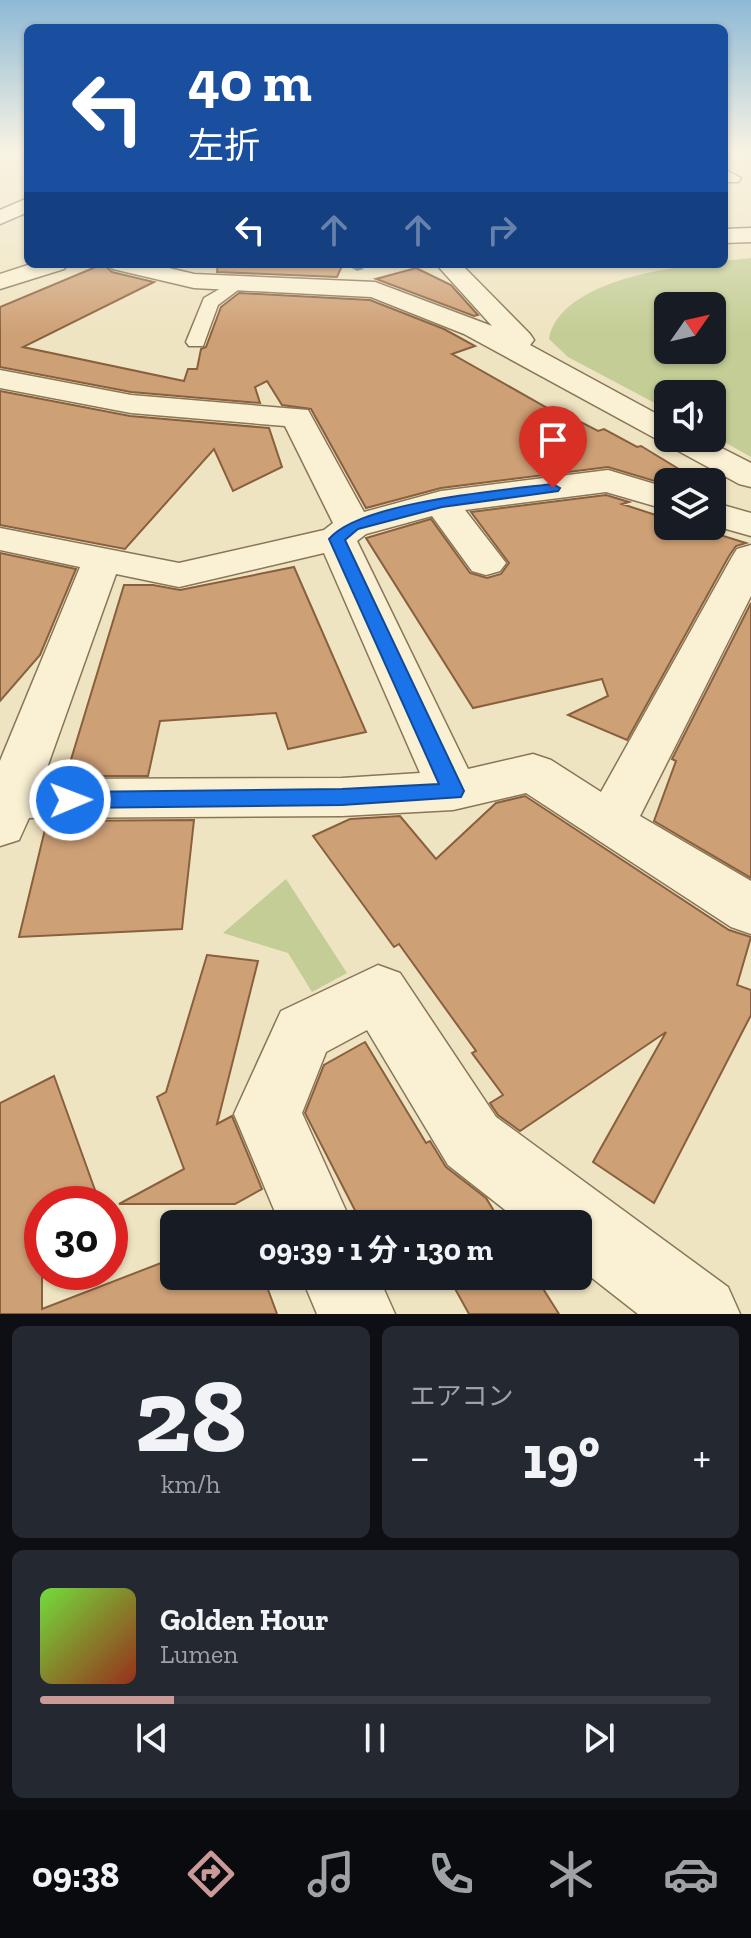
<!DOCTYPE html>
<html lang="ja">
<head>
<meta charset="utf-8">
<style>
	body { margin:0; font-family:"Zilla Slab","Noto Sans JP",serif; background:#242831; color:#f1f3f6; height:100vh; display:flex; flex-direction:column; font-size:30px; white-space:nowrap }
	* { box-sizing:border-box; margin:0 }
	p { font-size:26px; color:#9ea1a6 }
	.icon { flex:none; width:44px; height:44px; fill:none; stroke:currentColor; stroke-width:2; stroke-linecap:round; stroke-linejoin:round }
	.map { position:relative; height:1314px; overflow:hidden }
	.side { display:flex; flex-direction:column; gap:12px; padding:12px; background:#0d0f14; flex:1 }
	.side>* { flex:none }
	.guide { position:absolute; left:24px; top:24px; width:704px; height:244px; border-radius:12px; box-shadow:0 2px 6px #0004; background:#1a4fa0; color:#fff; overflow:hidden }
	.needle { width:52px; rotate:56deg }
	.fabs { position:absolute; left:654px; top:292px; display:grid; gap:16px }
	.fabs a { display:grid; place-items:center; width:72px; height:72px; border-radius:12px; background:#171b24; box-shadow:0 2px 6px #0004; font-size:40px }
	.speed { position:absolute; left:24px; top:1186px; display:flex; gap:16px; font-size:40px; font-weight:700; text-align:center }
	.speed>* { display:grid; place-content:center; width:104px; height:104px; border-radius:50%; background:#171b24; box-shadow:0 2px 6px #0004; line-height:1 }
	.speed .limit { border:12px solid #d22; background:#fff; color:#111 }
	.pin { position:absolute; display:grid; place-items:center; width:68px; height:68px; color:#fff; margin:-82px -34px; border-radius:50% 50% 50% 0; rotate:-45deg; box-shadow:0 0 8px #0007 }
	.pin .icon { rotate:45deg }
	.me { position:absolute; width:88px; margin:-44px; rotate:89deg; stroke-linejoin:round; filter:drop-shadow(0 0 6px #0008) }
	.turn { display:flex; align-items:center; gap:28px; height:168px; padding:0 32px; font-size:36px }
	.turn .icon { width:104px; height:104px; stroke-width:2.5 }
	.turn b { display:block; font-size:56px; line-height:68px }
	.lanes { display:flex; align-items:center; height:76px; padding:0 32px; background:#0003; justify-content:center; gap:40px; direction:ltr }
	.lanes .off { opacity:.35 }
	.big { font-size:60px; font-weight:700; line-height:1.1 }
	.side .widget { flex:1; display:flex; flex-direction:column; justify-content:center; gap:12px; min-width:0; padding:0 28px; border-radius:12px; background:#242831 }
	.side .dial { align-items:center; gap:0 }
	.dial b { font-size:104px; line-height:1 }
	.song { display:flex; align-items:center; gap:24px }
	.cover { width:96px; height:96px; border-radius:12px; background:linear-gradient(135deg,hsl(100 70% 55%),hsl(10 70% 35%)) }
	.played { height:8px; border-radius:4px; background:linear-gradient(90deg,#ca9a98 20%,#363941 20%) }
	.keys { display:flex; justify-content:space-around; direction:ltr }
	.heat { display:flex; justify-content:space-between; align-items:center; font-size:44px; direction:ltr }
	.side .tiles { flex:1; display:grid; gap:12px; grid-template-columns:1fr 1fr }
	.widget:last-child { grid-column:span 2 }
	.trip { position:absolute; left:160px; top:1210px; width:432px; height:80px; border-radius:12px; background:#171b24; box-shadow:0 2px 6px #0004; font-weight:700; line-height:80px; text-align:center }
	.tab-bar { display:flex; height:128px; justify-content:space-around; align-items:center; background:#090b0e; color:#9ea1a6 }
	.tab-bar .icon { width:56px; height:56px }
	.tab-bar .on { color:#ca9a98 }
	.tab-bar b { font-size:36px; color:#f1f3f6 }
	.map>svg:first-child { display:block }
	.green { fill:#c3cd95; fill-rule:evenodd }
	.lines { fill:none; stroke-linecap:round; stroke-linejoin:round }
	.stream { fill:#6b8f89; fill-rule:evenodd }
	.building { fill:#cea076; stroke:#89603d; stroke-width:2 }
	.service-casing { stroke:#897558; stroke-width:3 }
	.minor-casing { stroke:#897558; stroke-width:3 }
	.service { fill:#faf1d4; fill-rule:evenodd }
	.minor { fill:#faf1d4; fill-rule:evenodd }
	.route { fill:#1a73e8; stroke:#114b97; stroke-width:2 }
</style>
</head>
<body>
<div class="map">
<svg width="751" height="1314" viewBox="0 0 751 1314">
	<rect width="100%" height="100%" fill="#efe4c1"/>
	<!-- green -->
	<g class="green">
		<path d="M751 258V457L712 435V394H668V410L568 357 549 339C559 281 675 264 724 264V261ZM668 306H712V350H668Z"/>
		<path d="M286 879 347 973 312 992 288 953 223 933Z"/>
	</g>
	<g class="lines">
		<!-- stream -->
		<path class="stream" d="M345 264H356L364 269 357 271Z"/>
	</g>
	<!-- building -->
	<g class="building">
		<path d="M103 264 112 272 154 282 23 347 184 381 188 369H197L201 349 206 347 221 307 239 293 370 300 444 329 475 346 452 354 572 422 577 420 598 431 604 429 637 447 641 446 692 477 668 482V485L608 467 441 488 366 508 311 409 282 405 267 381 255 387 260 403 131 392 0 367V307Z"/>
		<path d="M218 264H293L342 266 337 277 217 272Z"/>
		<path d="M416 268 451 285 478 315 474 316 376 279Z"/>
		<path d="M0 391 130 416 269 428 282 467 233 491 214 449 125 549 0 525Z"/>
		<path d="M606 495 629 502 622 504 668 519V526H691L746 543 736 546 729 556 627 740 568 715 608 696 602 679 473 708 366 538 431 519 470 573 487 578 501 574 509 563 471 512Z"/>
		<path d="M0 553 76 569 40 655 0 701Z"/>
		<path d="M294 567 366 732 288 749 276 713 160 721 148 776H66L124 585H153L180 590Z"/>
		<path d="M751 603V878L654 821 676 761 672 759Z"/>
		<path d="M525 796 729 930 751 937 737 985 751 990V1015L654 1203 593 1162 666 1032 520 1131 498 1115 490 1103 503 1095 472 1053 476 1051 399 944 394 947 313 836 350 819 400 816 436 859 496 803Z"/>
		<path d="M194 820 182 929 19 937 47 821Z"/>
		<path d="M207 955 258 961 217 1124 232 1116 262 1189 235 1204H119L184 1169 157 1097 166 1092Z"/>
		<path d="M365 1042 426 1143 430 1141 446 1167 486 1198 502 1224H362L305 1113 324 1065Z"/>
		<path d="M54 1076 100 1204H42V1309L174 1258V1276H263L277 1314H0V1103Z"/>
		<path d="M448 1276H535L559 1314H469Z"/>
	</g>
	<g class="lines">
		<defs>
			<path id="service" d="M237 279 246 284 218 305 203 346H189L186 342 204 298Z"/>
			<g id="minor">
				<path d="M724 169 741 178 738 182H724Z"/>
				<path d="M28 198V212L0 224V210Z"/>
				<path d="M751 228V242L724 243V229Z"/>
				<path d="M31 264H68L64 269 0 289V274Z"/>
				<path d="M109 264H152L194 274 375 282 492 326 436 264H461L530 334 534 340 530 345 668 420V438H702L751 463V487L739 484 464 334 371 297 194 288 113 269Z"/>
				<path d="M0 370 131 395 308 410 364 512 441 491 608 470 668 488V510L606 492 465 510 506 563 500 571 486 575 472 571 432 516 366 534 357 541 468 769 533 754 551 760 601 792 732 557 737 549 751 545V596L640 816 751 881V934L731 927 526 793 453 810 342 816 29 818 19 840 0 846V761L80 567 0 550V528L179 563 324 530 333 523 285 426 131 413 0 388ZM324 553 420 773 342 778 43 779 116 574 179 587Z"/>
				<path d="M712 502 751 513V536L712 525Z"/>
				<path d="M378 965 400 973 496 1117 728 1287 740 1314H638L578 1267V1224H523L448 1165 367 1030 326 1052 302 1113 352 1224H280L234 1114 281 1011Z"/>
				<path d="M301 1276H378L395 1314H317Z"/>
			</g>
		</defs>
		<!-- service casing -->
		<use href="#service" class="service-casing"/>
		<!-- minor casing -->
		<use href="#minor" class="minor-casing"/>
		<!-- service -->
		<use href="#service" class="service"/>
		<!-- minor -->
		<use href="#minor" class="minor"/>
	</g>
	<!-- sky -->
	<linearGradient id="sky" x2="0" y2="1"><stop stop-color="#8db9d6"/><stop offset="0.45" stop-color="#f8f3e3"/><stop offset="1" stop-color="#f8f3e3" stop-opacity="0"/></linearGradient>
	<rect width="751" height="334" fill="url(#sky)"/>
	<!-- route -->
	<path class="route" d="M553 484 560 488 558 491 442 507 358 529 345 540 464 791 461 797 342 805 70 808 62 806 59 800 62 794 70 792 342 789 439 784 329 539C360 502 503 490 553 484Z"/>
</svg>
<div class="fabs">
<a><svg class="needle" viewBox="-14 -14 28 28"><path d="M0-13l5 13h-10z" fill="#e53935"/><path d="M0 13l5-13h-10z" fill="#9ea1a6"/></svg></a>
<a><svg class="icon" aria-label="sound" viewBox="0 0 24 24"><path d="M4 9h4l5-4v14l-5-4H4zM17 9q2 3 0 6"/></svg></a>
<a><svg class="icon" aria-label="layers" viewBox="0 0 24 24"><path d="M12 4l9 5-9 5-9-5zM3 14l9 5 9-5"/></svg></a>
</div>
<div class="speed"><div class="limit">30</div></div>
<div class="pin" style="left:553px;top:488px;background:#d93025"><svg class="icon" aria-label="arrive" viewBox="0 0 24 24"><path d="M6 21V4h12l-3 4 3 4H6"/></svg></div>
<svg class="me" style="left:70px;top:800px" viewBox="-20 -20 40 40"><circle r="17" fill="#1a73e8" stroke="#fff" stroke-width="3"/><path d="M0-11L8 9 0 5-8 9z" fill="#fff"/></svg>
<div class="trip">09:39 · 1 分 · 130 m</div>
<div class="guide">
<div class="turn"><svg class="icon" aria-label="left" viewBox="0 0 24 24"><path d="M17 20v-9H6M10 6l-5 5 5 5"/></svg><div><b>40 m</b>左折</div></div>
<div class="lanes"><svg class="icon" aria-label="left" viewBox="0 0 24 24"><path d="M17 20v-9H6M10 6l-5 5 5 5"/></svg><svg class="icon off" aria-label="ahead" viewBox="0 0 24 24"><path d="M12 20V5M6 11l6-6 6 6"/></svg><svg class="icon off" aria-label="ahead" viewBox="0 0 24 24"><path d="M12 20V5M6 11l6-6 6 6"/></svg><svg class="icon off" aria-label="right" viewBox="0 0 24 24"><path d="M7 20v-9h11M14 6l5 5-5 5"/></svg></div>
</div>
</div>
<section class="side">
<div class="tiles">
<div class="widget dial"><b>28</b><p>km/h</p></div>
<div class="widget"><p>エアコン</p>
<div class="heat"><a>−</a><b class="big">19°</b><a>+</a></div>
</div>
<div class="widget">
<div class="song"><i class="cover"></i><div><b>Golden Hour</b><p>Lumen</p></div></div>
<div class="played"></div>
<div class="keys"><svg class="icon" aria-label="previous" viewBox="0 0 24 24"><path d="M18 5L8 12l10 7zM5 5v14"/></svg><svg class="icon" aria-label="pause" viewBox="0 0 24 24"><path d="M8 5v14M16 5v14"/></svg><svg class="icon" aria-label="next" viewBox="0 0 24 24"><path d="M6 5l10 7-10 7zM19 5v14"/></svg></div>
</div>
</div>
</section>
<nav class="tab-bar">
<b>09:38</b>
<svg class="icon on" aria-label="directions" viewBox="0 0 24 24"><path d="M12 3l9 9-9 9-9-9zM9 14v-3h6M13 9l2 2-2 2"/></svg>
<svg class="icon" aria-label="music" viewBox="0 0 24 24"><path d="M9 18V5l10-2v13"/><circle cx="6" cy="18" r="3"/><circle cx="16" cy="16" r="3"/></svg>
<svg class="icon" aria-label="phone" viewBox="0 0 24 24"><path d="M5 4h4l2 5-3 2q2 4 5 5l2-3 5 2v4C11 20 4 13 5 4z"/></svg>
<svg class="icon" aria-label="climate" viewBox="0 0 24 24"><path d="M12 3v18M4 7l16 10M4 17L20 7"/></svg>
<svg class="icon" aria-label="car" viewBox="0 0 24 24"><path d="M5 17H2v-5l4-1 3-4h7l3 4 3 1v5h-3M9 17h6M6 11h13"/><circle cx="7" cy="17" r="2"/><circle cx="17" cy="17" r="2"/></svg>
</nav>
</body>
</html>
